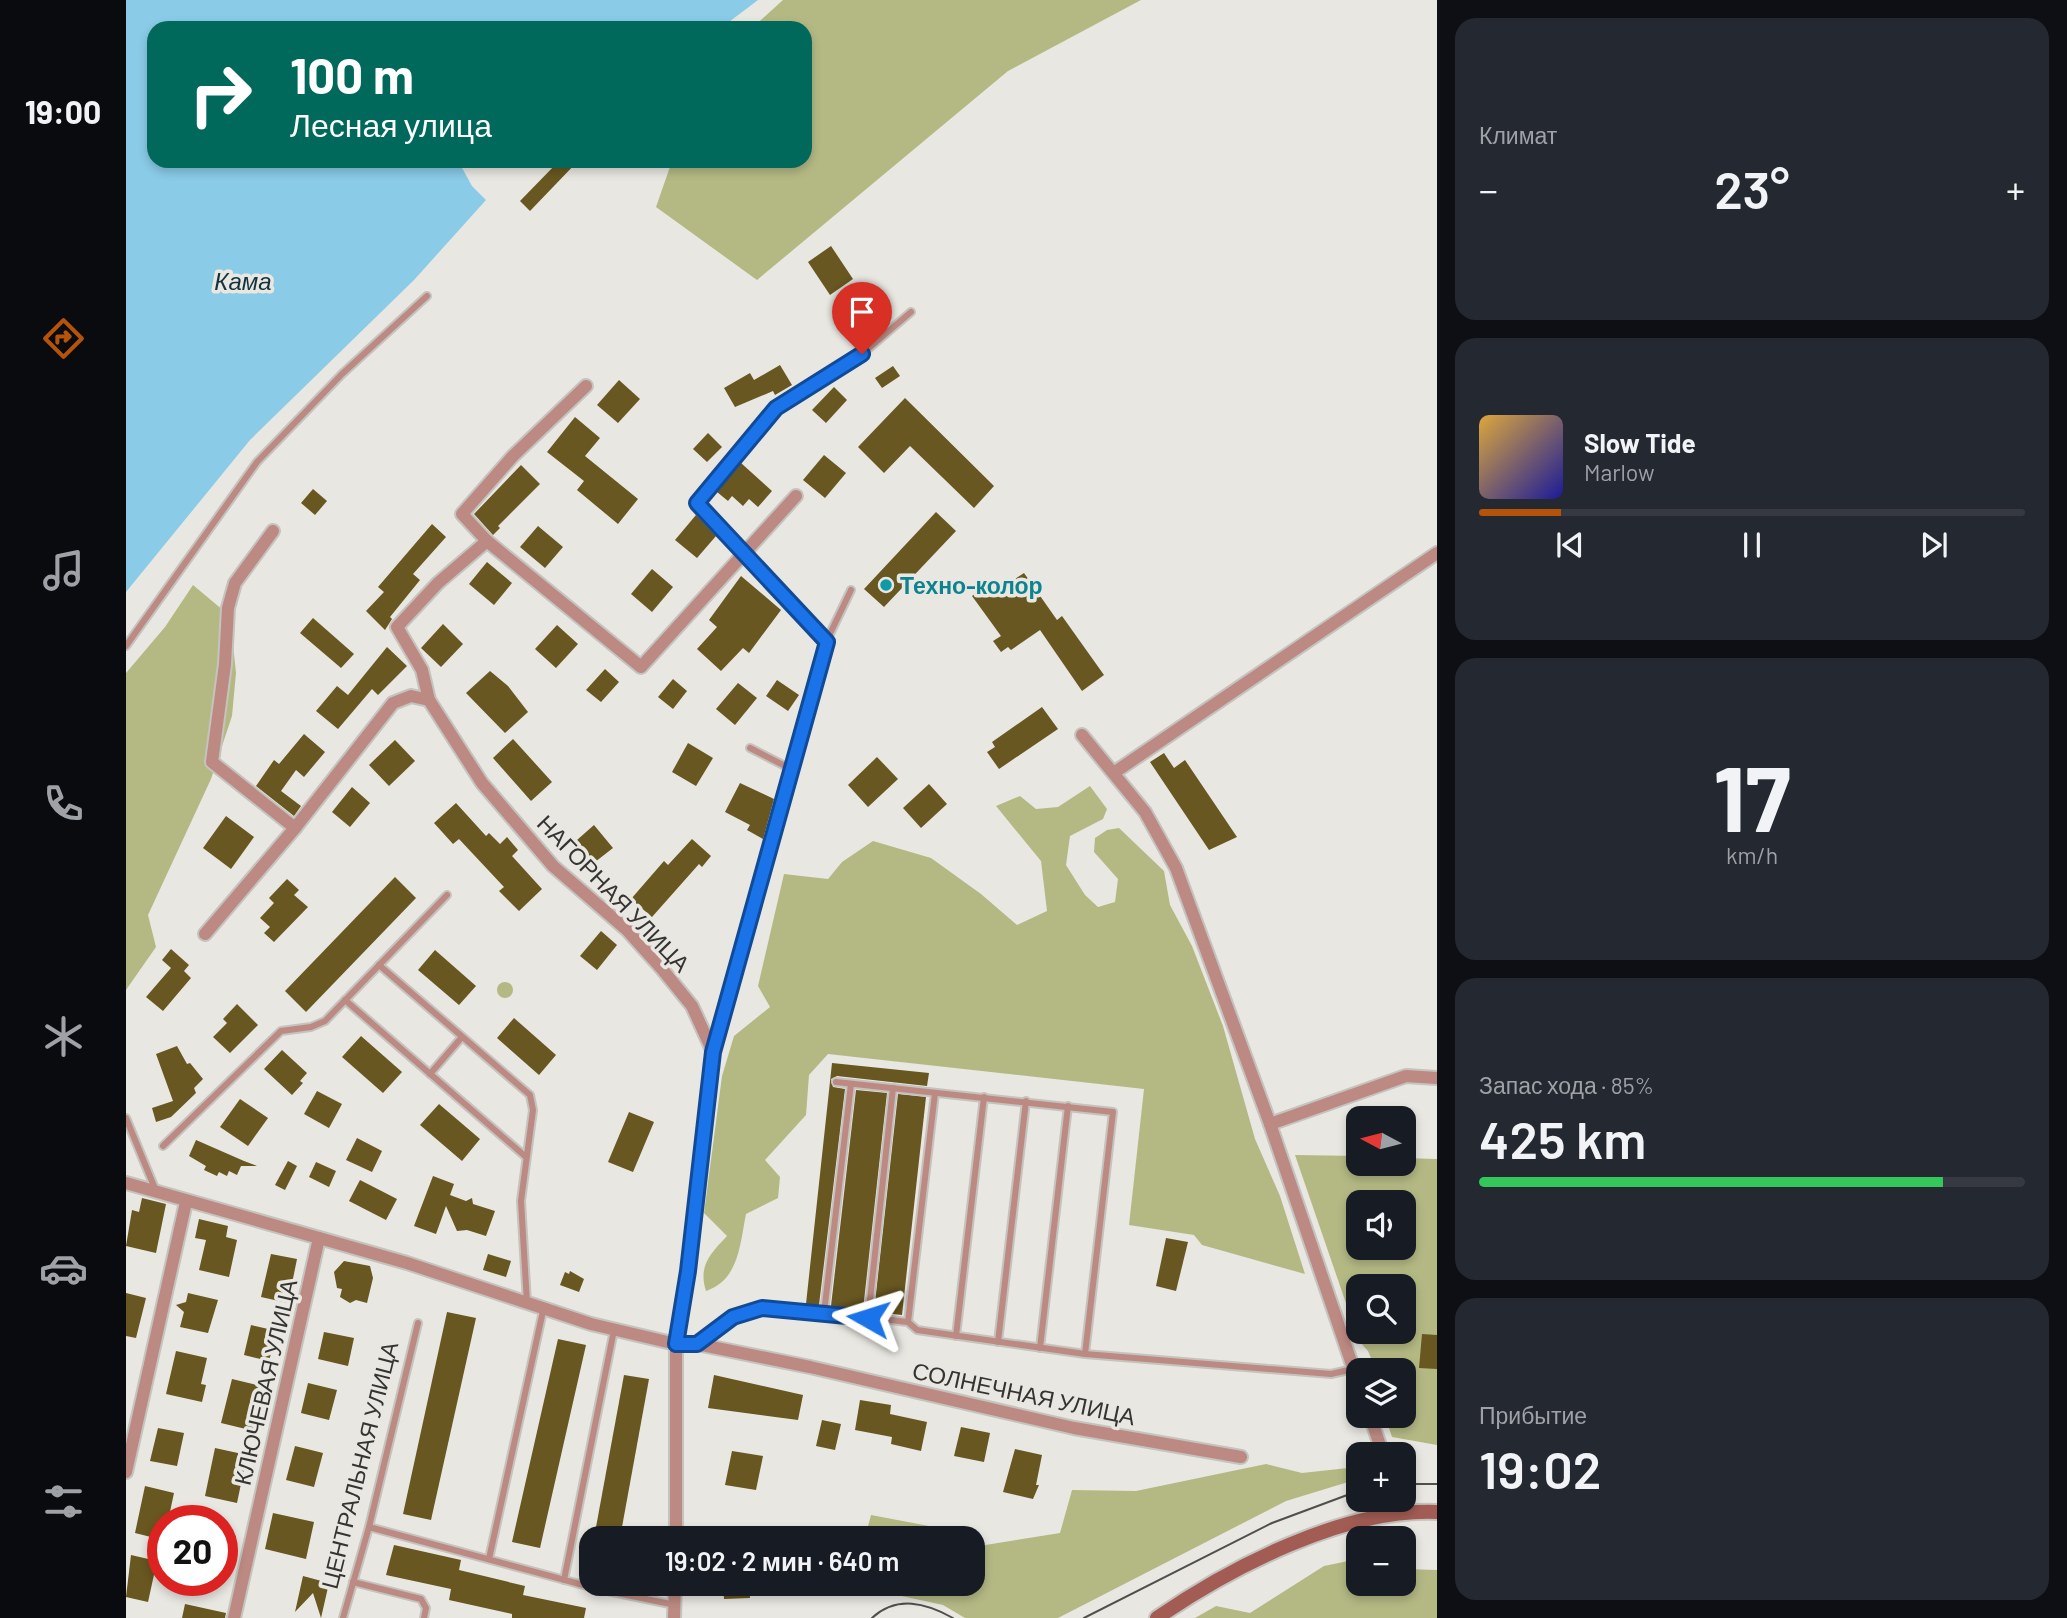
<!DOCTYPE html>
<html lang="ru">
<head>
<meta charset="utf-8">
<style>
	body { margin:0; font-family:Barlow,sans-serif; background:#242831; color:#f1f3f6; height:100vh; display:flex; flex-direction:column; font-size:26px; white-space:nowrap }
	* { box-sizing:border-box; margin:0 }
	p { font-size:23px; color:#9ea1a6 }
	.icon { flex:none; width:38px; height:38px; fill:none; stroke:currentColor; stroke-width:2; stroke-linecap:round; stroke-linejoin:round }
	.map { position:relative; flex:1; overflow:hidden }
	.side { display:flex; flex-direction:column; gap:18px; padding:18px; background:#0d0f14; width:630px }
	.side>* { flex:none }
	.top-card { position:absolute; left:21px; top:21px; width:665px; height:147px; border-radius:21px; box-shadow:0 4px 10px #0003; background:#00695c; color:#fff; overflow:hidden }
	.needle { width:46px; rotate:277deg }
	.fabs { position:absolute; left:1220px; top:1106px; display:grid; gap:14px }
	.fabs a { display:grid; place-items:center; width:70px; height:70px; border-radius:14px; background:#171b24; box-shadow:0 4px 10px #0003; font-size:35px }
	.speed { position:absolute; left:21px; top:1505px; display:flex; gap:14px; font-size:35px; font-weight:700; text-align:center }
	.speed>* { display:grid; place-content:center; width:91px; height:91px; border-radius:50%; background:#171b24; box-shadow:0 4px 10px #0003; line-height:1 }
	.speed .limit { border:10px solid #d22; background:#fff; color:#111 }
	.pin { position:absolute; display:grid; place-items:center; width:60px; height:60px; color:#fff; margin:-72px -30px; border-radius:50% 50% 50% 0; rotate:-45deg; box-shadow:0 0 7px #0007 }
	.pin .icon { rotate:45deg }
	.me { position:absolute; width:77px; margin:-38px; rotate:276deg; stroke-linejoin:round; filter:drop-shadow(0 0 5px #0008) }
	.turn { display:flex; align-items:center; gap:24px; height:147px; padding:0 28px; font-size:32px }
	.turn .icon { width:91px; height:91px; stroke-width:2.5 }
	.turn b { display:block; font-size:49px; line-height:60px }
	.big { font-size:52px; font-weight:600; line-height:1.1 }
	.side .tile { flex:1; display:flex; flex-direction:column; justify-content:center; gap:10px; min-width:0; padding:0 24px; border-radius:21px; background:#242831 }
	.side .dial { align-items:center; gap:0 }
	.dial b { font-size:91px; line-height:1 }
	.song { display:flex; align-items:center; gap:21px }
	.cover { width:84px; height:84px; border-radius:10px; background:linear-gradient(135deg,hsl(40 70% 55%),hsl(240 70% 35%)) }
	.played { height:7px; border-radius:4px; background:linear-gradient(90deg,#b45309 15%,#363941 15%) }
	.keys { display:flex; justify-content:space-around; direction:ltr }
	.heat { display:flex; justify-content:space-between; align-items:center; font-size:38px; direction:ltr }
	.charge { height:10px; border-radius:5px; background:linear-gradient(90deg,#34c759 85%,#363941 0) }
	.trip { position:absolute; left:453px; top:1526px; width:406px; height:70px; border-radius:21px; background:#171b24; box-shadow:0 4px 10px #0003; font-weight:600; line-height:70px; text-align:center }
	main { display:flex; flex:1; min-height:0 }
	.tabs { display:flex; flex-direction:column; width:126px; justify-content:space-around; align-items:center; background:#090b0e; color:#9ea1a6 }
	.tabs .icon { width:49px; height:49px }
	.tabs .active { color:#b45309 }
	.tabs b { font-size:32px; color:#f1f3f6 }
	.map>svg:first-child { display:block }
	.green { fill:#b4b984; fill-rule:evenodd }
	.water { fill:#8acbe7 }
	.building { fill:#685720 }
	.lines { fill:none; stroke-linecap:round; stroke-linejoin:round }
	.lane-casing { stroke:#c5c3be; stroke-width:10 }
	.street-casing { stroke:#c5c3be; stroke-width:16 }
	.secondary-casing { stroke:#c5c3be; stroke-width:18 }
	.lane { stroke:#bc8a83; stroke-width:6 }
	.street { stroke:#bc8a83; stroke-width:12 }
	.secondary { stroke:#a25c54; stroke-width:14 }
	.tram { stroke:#504f4c; stroke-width:2 }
	.route-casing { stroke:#114b97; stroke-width:18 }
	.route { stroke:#1a73e8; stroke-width:12 }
	.culture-dot { fill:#0f9aa8; stroke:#e9e7e1; stroke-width:2.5 }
	.labels { text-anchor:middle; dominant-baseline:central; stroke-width:7; stroke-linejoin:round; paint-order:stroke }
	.culture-label { font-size:23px; font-weight:bold; fill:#0d838f; stroke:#e9e7e1; text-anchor:start }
	.street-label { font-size:23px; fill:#353432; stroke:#e9e7e1 }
	.water-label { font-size:24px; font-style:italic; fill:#14333f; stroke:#e9e7e1 }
</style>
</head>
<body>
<main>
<nav class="tabs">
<b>19:00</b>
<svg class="icon active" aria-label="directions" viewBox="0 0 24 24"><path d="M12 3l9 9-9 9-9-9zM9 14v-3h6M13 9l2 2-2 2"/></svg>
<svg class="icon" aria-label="music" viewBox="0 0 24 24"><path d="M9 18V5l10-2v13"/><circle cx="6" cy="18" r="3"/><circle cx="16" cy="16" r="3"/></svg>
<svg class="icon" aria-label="phone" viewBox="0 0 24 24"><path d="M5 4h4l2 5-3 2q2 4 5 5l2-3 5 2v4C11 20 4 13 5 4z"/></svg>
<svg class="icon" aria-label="climate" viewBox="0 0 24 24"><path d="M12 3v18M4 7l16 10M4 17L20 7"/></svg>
<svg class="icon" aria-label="car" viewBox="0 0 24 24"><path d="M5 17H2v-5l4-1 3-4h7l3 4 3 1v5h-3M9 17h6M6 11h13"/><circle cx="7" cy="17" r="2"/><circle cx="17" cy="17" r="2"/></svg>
<svg class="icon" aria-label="filters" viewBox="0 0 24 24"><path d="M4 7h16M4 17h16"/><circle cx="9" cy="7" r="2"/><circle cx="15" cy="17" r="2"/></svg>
</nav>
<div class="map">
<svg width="1311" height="1618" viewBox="0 0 1311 1618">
	<rect width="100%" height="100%" fill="#e9e7e1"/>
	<!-- green -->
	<g class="green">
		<path d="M657 0H1015L882 71 631 280 530 207 546 161H679V28H626Z"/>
		<path d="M67 585 104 616 110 673 106 716 85 779 22 915 30 947 0 990V673L39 627Z"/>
		<path d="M964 786 981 809 977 819 944 836 940 865 959 895 972 907 989 902 992 879 968 852 969 838 981 830 993 828 1038 871 1044 905 1066 946 1097 1026 1129 1139 1154 1196 1179 1274 1076 1245 1068 1235 1003 1225 1018 1089 702 1054 683 1075 680 1115 639 1160 654 1177 652 1198 620 1214C614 1244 613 1280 580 1291 572 1266 584 1254 601 1236L578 1213 596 1076 608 1036 644 1007 632 986 658 874 702 879 716 862 747 841 805 858 855 894 891 925 921 911 915 861 870 806 894 796 910 809 932 807Z"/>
		<circle cx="379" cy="990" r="8"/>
		<path d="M1169 1155 1232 1156V1164H1278V1158L1311 1159V1445L1266 1437 1259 1416H1278V1370H1250L1242 1351 1233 1341ZM1232 1202H1278V1248H1232ZM1232 1286H1278V1332H1232Z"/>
		<path d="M1140 1464 1176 1473 1231 1467 1232 1479 1160 1501 932 1618H839L817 1605 771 1595 766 1584H847V1547L934 1533 946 1490 1010 1491Z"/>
		<path d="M745 1515 824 1530 829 1538H739Z"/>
		<path d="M1232 1559V1584H1278V1569L1311 1570V1618H1069L1090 1606 1124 1613 1198 1566Z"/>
	</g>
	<!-- water -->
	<path class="water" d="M0 0H632L595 28H28V161H338L335 166 346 186 360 200 288 280 124 440 0 592Z"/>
	<!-- building -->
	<g class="building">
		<path d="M433 161H452L404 211 394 201Z"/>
		<path d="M705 246 727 279 704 295 682 262Z"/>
		<path d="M654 365 666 385 649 395 647 391 609 407 598 388 624 373 628 380Z"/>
		<path d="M767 366 774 376 756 388 749 378Z"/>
		<path d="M493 380 514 399 492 423 471 405Z"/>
		<path d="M708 387 721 400 700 423 686 410Z"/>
		<path d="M779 398 868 486 848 508 784 446 758 473 732 447Z"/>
		<path d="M449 417 474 438 459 456 512 499 492 524 451 490 458 481 421 452Z"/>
		<path d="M582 433 596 447 581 462 567 449Z"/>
		<path d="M698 455 720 473 699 498 677 480Z"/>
		<path d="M615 463 646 491 632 507 623 499 617 506 606 496 602 501 591 492Z"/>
		<path d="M395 465 414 484 372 526 374 528 367 535 348 514Z"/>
		<path d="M187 489 201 501 189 515 175 503Z"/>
		<path d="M810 512 830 531 758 607 738 589Z"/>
		<path d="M570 515 590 536 571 558 549 540Z"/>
		<path d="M306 524 320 537 287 574 294 580 264 617 266 619 259 630 240 611 258 592 252 587Z"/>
		<path d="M412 526 437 547 419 568 394 547Z"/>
		<path d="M361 562 386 583 368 605 343 584Z"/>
		<path d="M526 569 547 587 526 612 505 594Z"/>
		<path d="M898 573 931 620 936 616 978 675 956 691 914 630 885 650 882 647 875 652 867 641 875 636 846 596 868 580 874 589Z"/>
		<path d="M615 576 655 610 623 653 617 648 595 671 571 649 591 627 583 620Z"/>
		<path d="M187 618 228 654 215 668 174 633Z"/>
		<path d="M317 624 337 644 315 667 295 648Z"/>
		<path d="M431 625 452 644 430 668 409 649Z"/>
		<path d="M261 647 281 666 252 695 246 689 212 729 190 711 211 686 222 695Z"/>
		<path d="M479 669 493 682 475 702 460 690Z"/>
		<path d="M364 671 382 686 402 712 379 733 340 693Z"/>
		<path d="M547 679 561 691 547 709 532 697Z"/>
		<path d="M651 680 673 695 662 711 640 696Z"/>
		<path d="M612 683 631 698 609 725 590 709Z"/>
		<path d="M916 707 932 729 873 769 861 752 869 747 866 742Z"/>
		<path d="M178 734 199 752 178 777 170 770 155 791 175 806 168 816 130 786 148 760 153 764Z"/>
		<path d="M387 739 426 782 405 801 367 758Z"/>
		<path d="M269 740 289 761 263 786 243 765Z"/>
		<path d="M562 743 587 758 570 786 546 772Z"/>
		<path d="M1038 753 1048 768 1059 760 1111 837 1083 850 1024 762Z"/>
		<path d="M751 757 772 779 742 807 722 785Z"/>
		<path d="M614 783 648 799 637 839 621 830 624 825 599 812Z"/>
		<path d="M803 784 821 804 795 828 777 808Z"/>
		<path d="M226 787 244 803 224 827 206 812Z"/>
		<path d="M330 803 360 836 363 833 374 844 381 837 392 850 386 856 416 889 393 911 373 891 378 887 333 839 327 844 308 823Z"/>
		<path d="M100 816 128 837 105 869 77 848Z"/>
		<path d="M468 825 487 848 469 862 464 856 459 861 449 849 455 845 451 840Z"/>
		<path d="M566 839 585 856 576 867 573 864 526 917 505 899 538 861 542 865Z"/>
		<path d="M269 877 290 898 180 1012 159 991Z"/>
		<path d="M161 879 173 890 168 895 182 907 148 942 138 933 144 927 134 918 148 903 143 898Z"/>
		<path d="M475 931 491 945 471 970 454 956Z"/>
		<path d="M45 949 63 965 58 971 65 978 37 1011 20 997 45 968 36 960Z"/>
		<path d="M309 950 350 986 333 1005 292 970Z"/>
		<path d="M111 1004 132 1025 104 1053 87 1037 101 1023 97 1019Z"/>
		<path d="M388 1018 430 1055 413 1075 371 1038Z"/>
		<path d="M235 1036 276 1072 257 1093 216 1057Z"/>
		<path d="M51 1046 61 1064 64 1063 77 1079 68 1088 70 1093 45 1117 30 1122 26 1108 47 1101 30 1054Z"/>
		<path d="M156 1050 181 1073 174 1081 177 1083 166 1095 138 1069Z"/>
		<path d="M706 1063 803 1073 801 1086 711 1076 705 1079 707 1087 719 1089 693 1305 680 1304Z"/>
		<path d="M730 1090 761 1093 737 1310 705 1306Z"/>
		<path d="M191 1091 216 1104 203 1128 178 1114Z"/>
		<path d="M772 1094 800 1097 776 1315 748 1312Z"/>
		<path d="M114 1099 142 1118 122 1146 94 1127Z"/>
		<path d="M313 1104 354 1139 336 1161 294 1125Z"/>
		<path d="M503 1112 528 1122 507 1172 482 1162Z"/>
		<path d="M231 1138 256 1151 246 1172 220 1160Z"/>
		<path d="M70 1140 118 1161 131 1166H115L111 1175 103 1171 101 1176 93 1172 91 1176 78 1170 80 1166 63 1156Z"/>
		<path d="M162 1161 171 1166 159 1190 149 1185Z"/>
		<path d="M190 1162 210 1171 203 1187 183 1177Z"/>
		<path d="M307 1176 328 1184 324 1195 340 1201 346 1198 347 1204 369 1211 360 1236 341 1230 331 1231 320 1206 310 1234 288 1226Z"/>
		<path d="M234 1180 271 1199 260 1220 223 1201Z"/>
		<path d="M16 1198 40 1204 30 1253 0 1246 6 1210 13 1212Z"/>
		<path d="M73 1219 102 1226 100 1237 111 1240 103 1277 73 1270 80 1240 69 1238Z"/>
		<path d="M1040 1238 1062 1242 1050 1291 1030 1286Z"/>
		<path d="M145 1254 171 1259 162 1303 135 1297Z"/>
		<path d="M362 1254 385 1261 380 1277 357 1270Z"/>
		<path d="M218 1261 244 1266 247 1278 241 1303 230 1300 224 1303 214 1297 216 1289 211 1288 208 1272Z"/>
		<path d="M444 1271 458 1279 453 1292 434 1285 439 1272 443 1274Z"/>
		<path d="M0 1293 20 1298 10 1338 0 1336Z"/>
		<path d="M62 1293 92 1300 82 1333 54 1327 58 1312 50 1305 60 1302Z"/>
		<path d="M321 1312 350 1318 305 1520 277 1514Z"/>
		<path d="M125 1325 151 1331 143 1361 118 1355Z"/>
		<path d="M198 1332 228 1338 222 1366 192 1359Z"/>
		<path d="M1296 1334 1311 1335V1369L1293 1368Z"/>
		<path d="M432 1339 460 1345 414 1548 386 1542Z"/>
		<path d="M50 1351 81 1358 75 1384 80 1385 76 1402 40 1394Z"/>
		<path d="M498 1375 523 1379 494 1538H468Z"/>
		<path d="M588 1375 677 1395 672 1420 582 1408Z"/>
		<path d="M106 1379 139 1387 128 1431 95 1423Z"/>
		<path d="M182 1383 211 1390 203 1420 175 1413Z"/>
		<path d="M734 1400 765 1405 764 1414 801 1422 795 1451 765 1444 766 1437 729 1430Z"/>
		<path d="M696 1420 715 1424 709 1450 690 1446Z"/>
		<path d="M835 1427 864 1433 858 1462 828 1456Z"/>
		<path d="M32 1428 58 1433 51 1466 24 1461Z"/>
		<path d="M169 1446 197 1453 188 1487 160 1480Z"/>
		<path d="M89 1448 121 1455 111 1503 79 1496Z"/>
		<path d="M889 1449 916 1455 910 1485H913L907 1499 877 1492Z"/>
		<path d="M606 1451 637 1456 630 1490 599 1485Z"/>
		<path d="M19 1486 48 1493 42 1521H37V1540L9 1533Z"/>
		<path d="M147 1513 188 1522 180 1559 139 1549Z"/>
		<path d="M96 1533 110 1536 101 1573H96Z"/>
		<path d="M268 1545 335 1560 333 1570 399 1586 397 1595 460 1608 458 1618H386V1614L323 1600 325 1589 260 1575Z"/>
		<path d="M5 1555 31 1561 22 1602 0 1597Z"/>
		<path d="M177 1576 203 1583 195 1618 187 1593 169 1612Z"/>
		<path d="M597 1584H623L624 1598 598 1599Z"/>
		<path d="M59 1604 100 1613 99 1618H56Z"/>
	</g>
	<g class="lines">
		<defs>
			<g id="lane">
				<path d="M736 354 785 312"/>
				<path d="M701 640 725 590"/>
				<path d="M0 646 131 462 216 374 301 296"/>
				<path d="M624 748 665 769"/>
				<path d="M253 965 404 1095 407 1110 395 1201 401 1303"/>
				<path d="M219 1000 400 1157"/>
				<path d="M304 1074 336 1037"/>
				<path d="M710 1082 987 1112 959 1354"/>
				<path d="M0 1118 30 1191"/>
				<path d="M37 1146 155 1031 185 1027 199 1021 321 895"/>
				<path d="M698 1313 725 1084"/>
				<path d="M742 1318 767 1088"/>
				<path d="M782 1322 809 1093"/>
				<path d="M830 1336 858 1097"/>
				<path d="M872 1342 900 1101"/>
				<path d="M571 1344C586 1330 601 1317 620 1311 653 1301 744 1318 782 1322L791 1330 959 1354 1205 1374 1227 1369"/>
				<path d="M914 1348 942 1106"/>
				<path d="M243 1527 472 1589 549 1605"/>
				<path d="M363 1559 417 1311"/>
				<path d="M438 1580 488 1330"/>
				<path d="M227 1582 295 1599 300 1608 298 1618"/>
				<path d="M217 1618 243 1527 292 1323"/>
			</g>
			<g id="street">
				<path d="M460 386 387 456 336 514 361 541 515 667 670 496"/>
				<path d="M147 531 109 583 102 608 99 664 86 762 169 828"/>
				<path d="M361 541 312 583 271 627 296 670 303 700 356 783 427 866 501 930 536 969 566 1006 587 1052"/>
				<path d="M956 735 1019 812 1050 868 1144 1124 1232 1382"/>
				<path d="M989 772 1311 553"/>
				<path d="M79 934 169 828 267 703 285 696 303 700"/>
				<path d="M1144 1124 1280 1076 1311 1078"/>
				<path d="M0 1183 281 1263 465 1324 550 1344H571L684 1367 948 1428 1115 1457"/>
				<path d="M1244 1416 1257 1454"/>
				<path d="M0 1472 60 1202"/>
				<path d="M1272 1500 1276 1513"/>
				<path d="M550 1538V1344L562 1271 587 1052 701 642 571 503 650 408 736 354"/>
				<path d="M108 1618 193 1238"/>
				<path d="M548 1618 549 1584"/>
			</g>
			<path id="secondary" d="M1031 1618C1105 1567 1219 1508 1311 1512"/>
		</defs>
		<!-- lane casing -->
		<use href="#lane" class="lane-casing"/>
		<!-- street casing -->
		<use href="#street" class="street-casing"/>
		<!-- secondary casing -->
		<use href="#secondary" class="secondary-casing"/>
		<!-- lane -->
		<use href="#lane" class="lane"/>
		<!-- street -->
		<use href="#street" class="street"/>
		<!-- secondary -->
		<use href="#secondary" class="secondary"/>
		<!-- tram -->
		<g class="tram">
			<path d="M1278 1484H1311"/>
			<path d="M746 1618C771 1595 800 1603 827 1618"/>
			<path d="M958 1618 1146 1523 1232 1491"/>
		</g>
	</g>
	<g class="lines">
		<defs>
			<path id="route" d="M736 354 650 408 571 503 701 642 587 1052 562 1271 550 1344H571L607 1317 636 1308 742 1318"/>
		</defs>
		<!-- route casing -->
		<use href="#route" class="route-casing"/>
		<!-- route -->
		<use href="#route" class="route"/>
	</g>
	<!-- markers -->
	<circle class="culture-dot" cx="760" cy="585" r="7"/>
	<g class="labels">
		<!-- culture labels -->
		<g class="culture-label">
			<text x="774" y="585">Техно-колор</text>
		</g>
		<!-- street labels -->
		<g class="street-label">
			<text transform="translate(488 893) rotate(46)">НАГОРНАЯ УЛИЦА</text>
			<text transform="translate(139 1382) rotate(-77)">КЛЮЧЕВАЯ УЛИЦА</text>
			<text transform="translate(898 1393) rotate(12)">СОЛНЕЧНАЯ УЛИЦА</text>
			<text transform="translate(233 1465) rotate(-76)">ЦЕНТРАЛЬНАЯ УЛИЦА</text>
		</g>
		<!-- water labels -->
		<g class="water-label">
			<text x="117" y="280">Кама</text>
		</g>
	</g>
</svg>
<div class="fabs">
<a><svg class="needle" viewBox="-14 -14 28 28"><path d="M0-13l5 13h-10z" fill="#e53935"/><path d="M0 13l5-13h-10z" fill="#9ea1a6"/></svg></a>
<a><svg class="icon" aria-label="sound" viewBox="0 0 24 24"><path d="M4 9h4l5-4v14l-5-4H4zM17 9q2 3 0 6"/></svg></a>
<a><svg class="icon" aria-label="search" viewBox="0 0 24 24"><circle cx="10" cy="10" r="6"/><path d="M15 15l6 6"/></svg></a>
<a><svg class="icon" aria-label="layers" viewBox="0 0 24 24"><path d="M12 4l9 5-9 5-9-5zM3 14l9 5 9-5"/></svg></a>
<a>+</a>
<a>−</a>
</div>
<div class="speed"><div class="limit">20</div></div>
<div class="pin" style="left:736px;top:354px;background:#d93025"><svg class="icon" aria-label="arrive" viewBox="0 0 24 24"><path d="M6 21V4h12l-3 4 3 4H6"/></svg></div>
<svg class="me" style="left:742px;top:1318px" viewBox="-20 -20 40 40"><path d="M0-17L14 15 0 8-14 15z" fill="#1a73e8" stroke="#fff" stroke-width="4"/></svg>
<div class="trip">19:02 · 2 мин · 640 m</div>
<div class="top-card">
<div class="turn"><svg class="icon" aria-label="right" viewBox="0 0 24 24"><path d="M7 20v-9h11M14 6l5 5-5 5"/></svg><div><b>100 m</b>Лесная улица</div></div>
</div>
</div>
<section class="side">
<div class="tile"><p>Климат</p>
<div class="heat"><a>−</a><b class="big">23°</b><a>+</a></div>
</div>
<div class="tile">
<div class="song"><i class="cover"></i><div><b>Slow Tide</b><p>Marlow</p></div></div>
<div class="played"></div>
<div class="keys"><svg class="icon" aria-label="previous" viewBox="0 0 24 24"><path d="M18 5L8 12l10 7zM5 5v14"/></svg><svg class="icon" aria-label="pause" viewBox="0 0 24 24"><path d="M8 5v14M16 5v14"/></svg><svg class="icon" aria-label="next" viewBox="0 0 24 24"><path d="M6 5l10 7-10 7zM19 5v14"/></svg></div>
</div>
<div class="tile dial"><b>17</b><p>km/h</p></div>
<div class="tile"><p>Запас хода · 85%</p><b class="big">425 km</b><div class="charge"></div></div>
<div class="tile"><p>Прибытие</p><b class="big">19:02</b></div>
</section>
</main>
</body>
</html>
